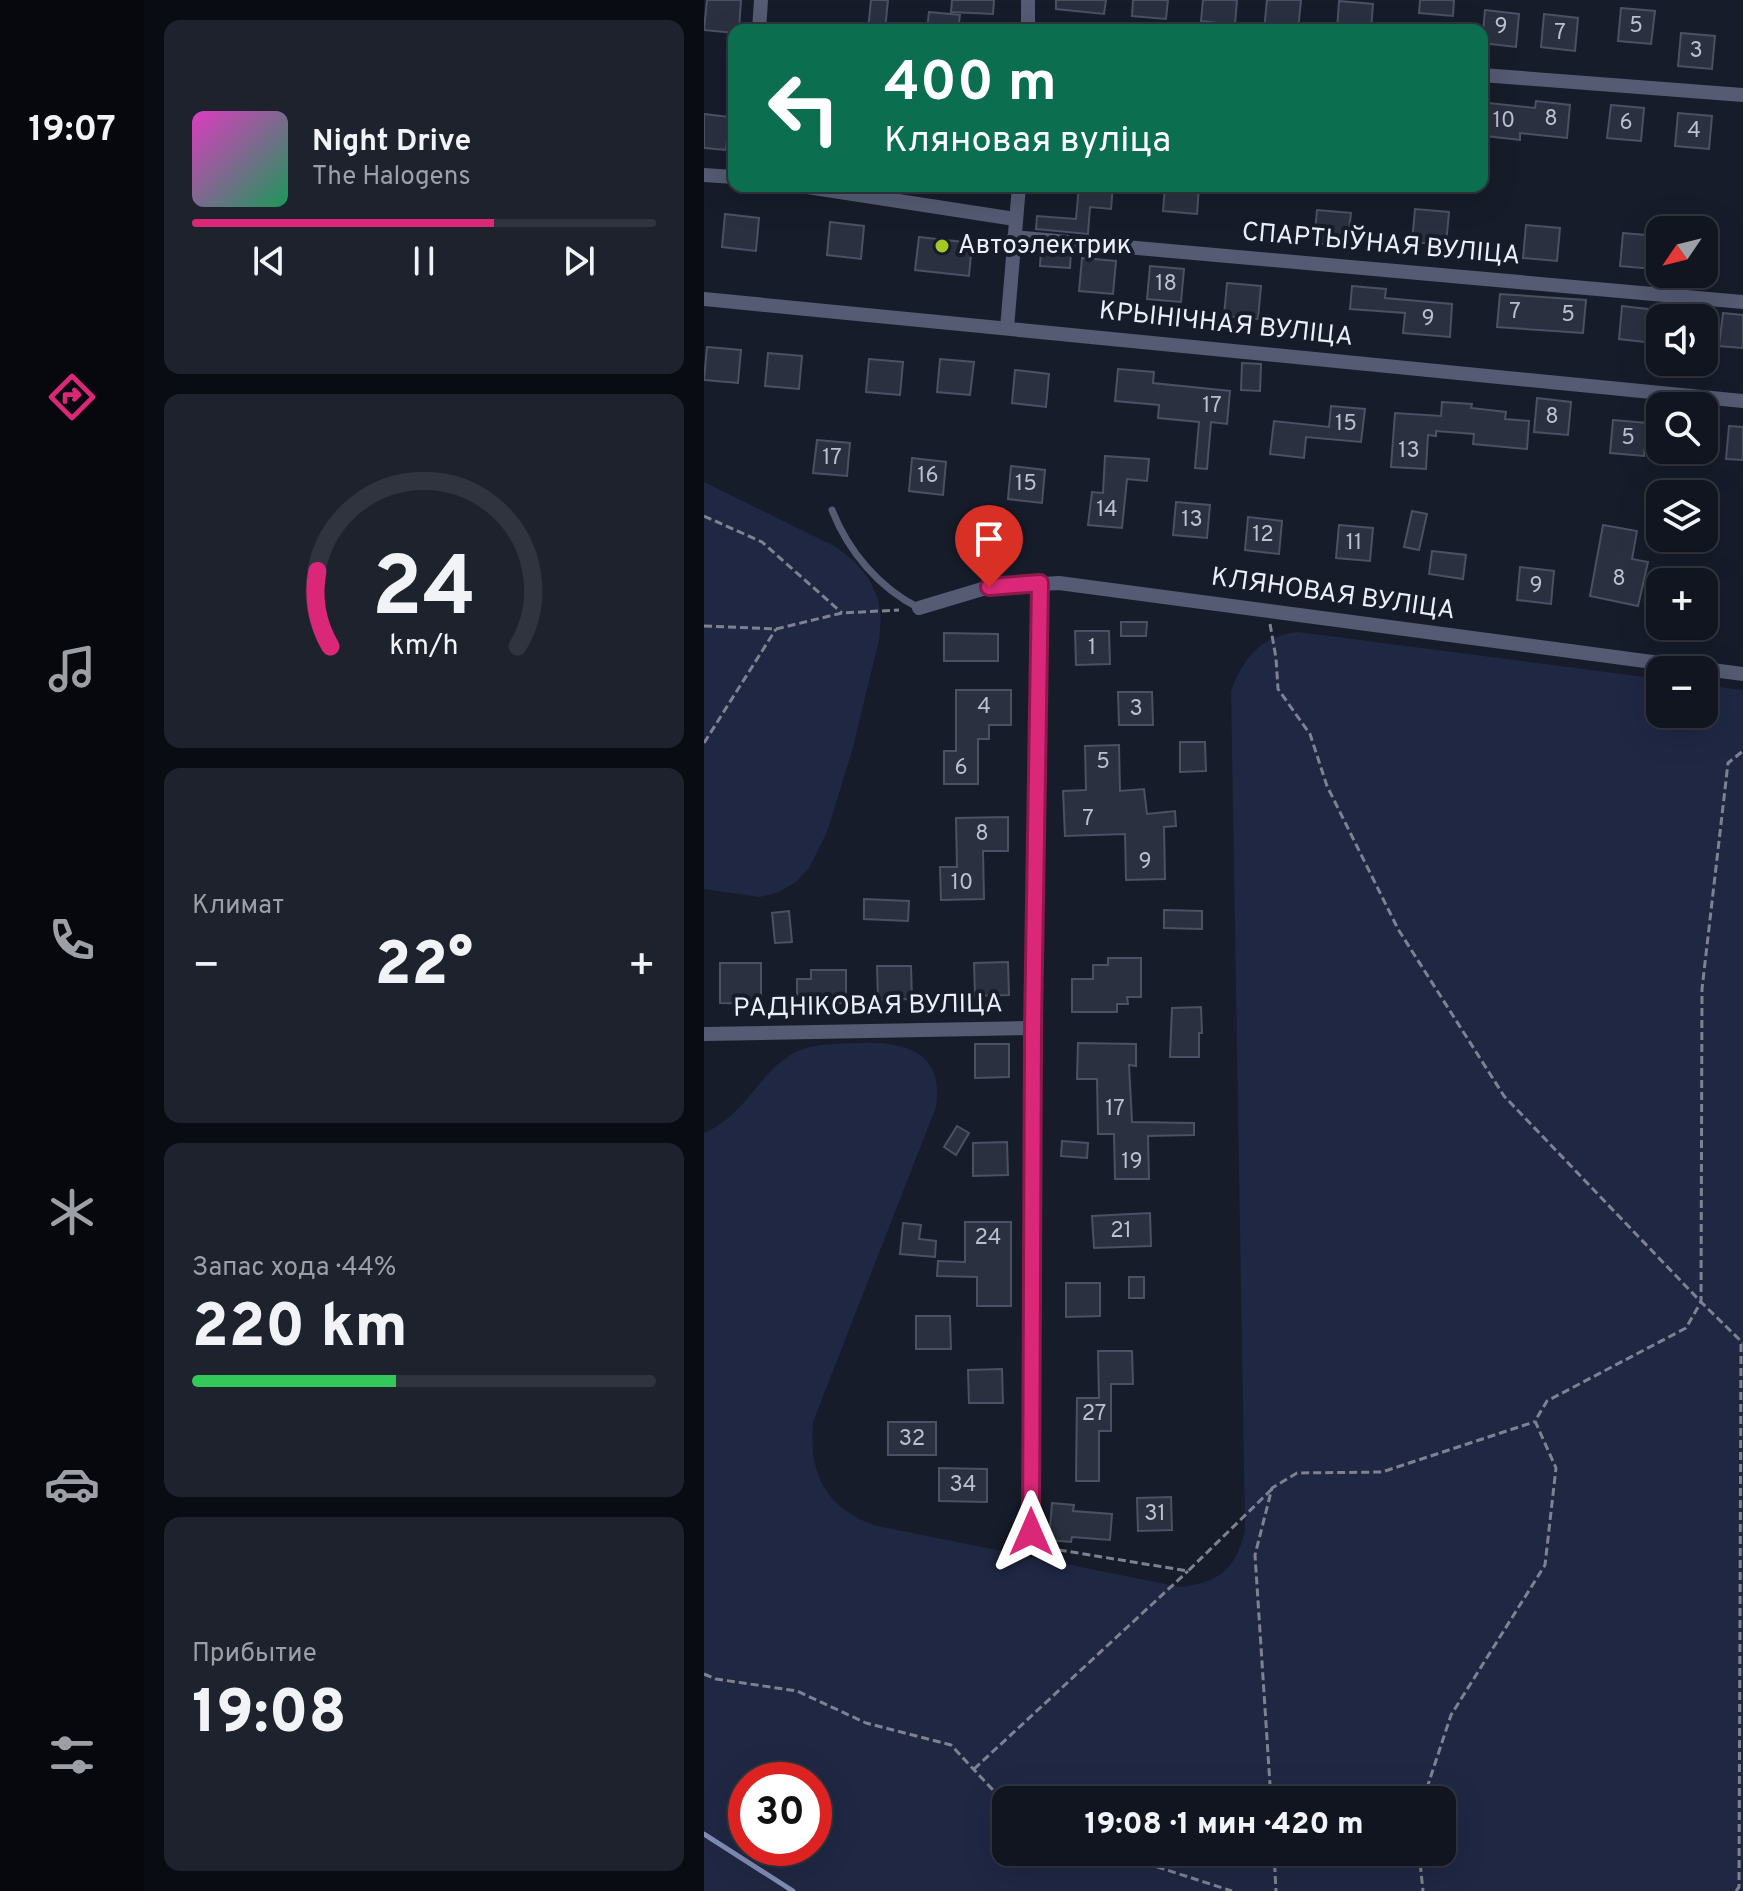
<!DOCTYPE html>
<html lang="ru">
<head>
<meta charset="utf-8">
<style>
	body { margin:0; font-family:Overpass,sans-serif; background:#1e222d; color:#f1f3f6; height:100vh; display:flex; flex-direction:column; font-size:30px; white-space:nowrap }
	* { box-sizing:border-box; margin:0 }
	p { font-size:26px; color:#9c9fa5 }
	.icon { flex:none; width:44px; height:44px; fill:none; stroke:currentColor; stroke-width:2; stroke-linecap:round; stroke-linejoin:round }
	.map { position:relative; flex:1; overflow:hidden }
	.sheet { display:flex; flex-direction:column; gap:20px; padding:20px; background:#090c12; width:560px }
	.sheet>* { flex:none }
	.top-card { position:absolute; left:24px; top:24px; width:760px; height:168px; border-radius:16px; box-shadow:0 8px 32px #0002,0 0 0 2px #30343e; background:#0b6e4f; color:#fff; overflow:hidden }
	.needle { width:52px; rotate:235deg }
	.buttons { position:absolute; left:942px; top:216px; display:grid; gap:16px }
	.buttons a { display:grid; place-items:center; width:72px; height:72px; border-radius:16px; background:#111520; box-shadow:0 8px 32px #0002,0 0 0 2px #30343e; font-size:40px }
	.speed { position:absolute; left:24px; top:1762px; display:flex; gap:16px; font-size:40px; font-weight:700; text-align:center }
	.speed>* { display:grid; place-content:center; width:104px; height:104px; border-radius:50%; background:#111520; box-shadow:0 8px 32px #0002,0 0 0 2px #30343e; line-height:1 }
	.speed .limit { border:12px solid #d22; background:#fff; color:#111 }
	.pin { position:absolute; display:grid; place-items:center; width:68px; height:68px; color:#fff; margin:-82px -34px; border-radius:50% 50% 50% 0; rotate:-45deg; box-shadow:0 0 8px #0007 }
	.pin .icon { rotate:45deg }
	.me { position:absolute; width:88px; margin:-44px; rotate:0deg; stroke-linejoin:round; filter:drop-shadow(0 0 6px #0008) }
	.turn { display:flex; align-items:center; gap:28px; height:168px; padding:0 24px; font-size:36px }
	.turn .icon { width:104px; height:104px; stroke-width:2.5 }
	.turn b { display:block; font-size:56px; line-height:68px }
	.big { font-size:60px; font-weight:800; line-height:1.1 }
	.sheet .widget { flex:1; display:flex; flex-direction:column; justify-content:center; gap:12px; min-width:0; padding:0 28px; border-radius:16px; background:#1e222d }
	.sheet .dial { align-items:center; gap:0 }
	.dial svg { height:208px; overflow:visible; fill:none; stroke:#30343e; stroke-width:7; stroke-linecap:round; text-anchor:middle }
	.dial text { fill:#f1f3f6; stroke:none }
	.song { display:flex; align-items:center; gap:24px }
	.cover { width:96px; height:96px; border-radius:12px; background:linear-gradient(135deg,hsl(310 70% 55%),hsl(150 70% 35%)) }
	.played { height:8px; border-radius:4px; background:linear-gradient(90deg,#db2777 65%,#30343e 65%) }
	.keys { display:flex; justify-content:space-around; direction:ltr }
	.heat { display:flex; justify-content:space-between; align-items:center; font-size:44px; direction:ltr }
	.charge { height:12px; border-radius:6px; background:linear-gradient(90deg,#34c759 44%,#30343e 0) }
	.trip { position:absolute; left:288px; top:1786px; width:464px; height:80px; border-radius:16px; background:#111520; box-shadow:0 8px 32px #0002,0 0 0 2px #30343e; font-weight:800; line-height:80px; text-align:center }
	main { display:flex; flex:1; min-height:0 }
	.menu { display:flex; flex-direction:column; width:144px; justify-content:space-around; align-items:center; background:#07080d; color:#9c9fa5 }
	.menu .icon { width:56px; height:56px }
	.menu .on { color:#db2777 }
	.menu b { font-size:36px; color:#f1f3f6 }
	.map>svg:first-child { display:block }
	.green { fill:#1f2743; fill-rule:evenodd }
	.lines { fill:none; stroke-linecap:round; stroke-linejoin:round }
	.stream { stroke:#828db5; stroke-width:5 }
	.building { fill:#2b3040; stroke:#4b5162; stroke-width:2 }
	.path { stroke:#7e828f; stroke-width:3; stroke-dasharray:8 4; stroke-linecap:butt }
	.lane { stroke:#545b72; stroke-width:7 }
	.street { stroke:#545b72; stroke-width:14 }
	.route-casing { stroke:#8e194d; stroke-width:20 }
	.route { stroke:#db2777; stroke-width:14 }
	.poi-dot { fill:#a5c822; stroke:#171c2a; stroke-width:3 }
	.labels { text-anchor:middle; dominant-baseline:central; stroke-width:8; stroke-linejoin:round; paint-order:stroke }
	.number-label { font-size:22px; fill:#bcbfcc }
	.street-label { font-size:26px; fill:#eceffa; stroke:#171c2a }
	.poi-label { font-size:26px; fill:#eceffa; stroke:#171c2a; text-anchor:start }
</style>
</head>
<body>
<main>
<nav class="menu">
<b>19:07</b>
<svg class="icon on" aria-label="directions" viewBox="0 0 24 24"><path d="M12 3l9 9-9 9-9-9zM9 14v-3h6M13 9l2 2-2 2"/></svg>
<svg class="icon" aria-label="music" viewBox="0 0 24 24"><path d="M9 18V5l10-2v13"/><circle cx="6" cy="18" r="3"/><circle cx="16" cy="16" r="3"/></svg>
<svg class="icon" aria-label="phone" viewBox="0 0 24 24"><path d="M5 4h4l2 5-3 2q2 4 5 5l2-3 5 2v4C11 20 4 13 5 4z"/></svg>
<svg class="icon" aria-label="climate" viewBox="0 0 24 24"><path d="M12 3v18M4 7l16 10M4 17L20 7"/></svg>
<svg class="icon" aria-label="car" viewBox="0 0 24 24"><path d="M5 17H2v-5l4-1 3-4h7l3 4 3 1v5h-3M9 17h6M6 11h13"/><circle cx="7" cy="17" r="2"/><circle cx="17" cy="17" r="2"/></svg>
<svg class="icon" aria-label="filters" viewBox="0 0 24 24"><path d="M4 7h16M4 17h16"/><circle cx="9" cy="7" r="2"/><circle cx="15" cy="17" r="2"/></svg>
</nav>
<section class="sheet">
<div class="widget">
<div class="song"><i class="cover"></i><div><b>Night Drive</b><p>The Halogens</p></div></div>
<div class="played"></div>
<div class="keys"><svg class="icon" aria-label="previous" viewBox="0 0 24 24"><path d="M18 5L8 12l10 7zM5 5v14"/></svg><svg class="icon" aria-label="pause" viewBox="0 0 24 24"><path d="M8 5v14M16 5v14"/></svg><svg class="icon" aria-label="next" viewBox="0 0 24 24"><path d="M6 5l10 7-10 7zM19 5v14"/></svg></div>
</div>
<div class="widget dial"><svg viewBox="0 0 100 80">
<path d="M14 69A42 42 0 1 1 86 69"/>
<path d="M14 69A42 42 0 0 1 9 40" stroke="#db2777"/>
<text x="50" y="56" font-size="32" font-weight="700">24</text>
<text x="50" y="72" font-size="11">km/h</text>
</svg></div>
<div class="widget"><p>Климат</p>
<div class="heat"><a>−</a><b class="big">22°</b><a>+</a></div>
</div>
<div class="widget"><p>Запас хода · 44%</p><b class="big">220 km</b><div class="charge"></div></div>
<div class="widget"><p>Прибытие</p><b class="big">19:08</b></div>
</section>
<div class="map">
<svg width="1039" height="1891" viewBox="0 0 1039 1891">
	<rect width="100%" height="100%" fill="#171c2a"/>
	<!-- green -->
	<g class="green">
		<path d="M0 482 132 547 150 561 165 579 174 599 177 619 175 640 148 751 123 832 105 868 92 882 75 892 56 897 0 889Z"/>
		<path d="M594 632 956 679V714H1000V685L1039 690V1891H0V1133C44 1114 54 1071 92 1052 111 1043 132 1044 153 1043 198 1041 241 1050 232 1107L109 1422C105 1474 120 1505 169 1525L476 1587C515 1583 532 1569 541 1530L527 691C539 658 558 635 594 632ZM42 1780H110V1848H42ZM302 1800H738V1852H302Z"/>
	</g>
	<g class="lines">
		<!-- stream -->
		<path class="stream" d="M0 1834 89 1891"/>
	</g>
	<!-- building -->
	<g class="building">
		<path d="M3 0H37L35 30H30V33L0 30Z"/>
		<path d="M167 0H184L181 30H164Z"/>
		<path d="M248 0H290L289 14 247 12Z"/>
		<path d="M352 0H402L400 14 352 9Z"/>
		<path d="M429 0H464L462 19 428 16Z"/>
		<path d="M499 0H533L531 25 497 21Z"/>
		<path d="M563 0H597L594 30H560Z"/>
		<path d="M716 0H750L749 16 715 13Z"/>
		<path d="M635 1 669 4 667 30H633Z"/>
		<path d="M917 8 951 11 947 44 914 41Z"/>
		<path d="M781 10 815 14 812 47 778 43Z"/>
		<path d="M225 12 256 15 254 30 223 29Z"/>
		<path d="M840 14 874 18 871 51 837 47Z"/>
		<path d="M977 33 1011 36 1008 69 974 66Z"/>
		<path d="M832 101 866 105 863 138 816 133V140L782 136 785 103 831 108Z"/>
		<path d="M907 105 940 108 937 141 903 138Z"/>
		<path d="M974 113 1008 116 1005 149 971 146Z"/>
		<path d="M0 114 25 117 22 150 0 148Z"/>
		<path d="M375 186H409L407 209 386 207 384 234 332 229 333 216 372 219Z"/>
		<path d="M461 186H495L493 214 459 211Z"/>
		<path d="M711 209 745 212 742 245 708 242Z"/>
		<path d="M613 210 647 213 643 246 610 243Z"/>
		<path d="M21 214 55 218 52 251 18 247Z"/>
		<path d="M126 222 160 226 157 259 123 255Z"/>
		<path d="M822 225 856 228 853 261 819 258Z"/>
		<path d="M919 233 953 236 950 269 916 266Z"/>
		<path d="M215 237 268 243 265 276 211 270Z"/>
		<path d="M337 249 367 252 366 268 336 266Z"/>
		<path d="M378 258 412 261 409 294 375 291Z"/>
		<path d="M446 266 480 269 477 302 443 299Z"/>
		<path d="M523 283 557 286 554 319 520 316Z"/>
		<path d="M648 286 682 289 681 298 748 304 746 337 699 333 701 313 646 309Z"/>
		<path d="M796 294 882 300 879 333 793 327Z"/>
		<path d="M918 306 952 310 949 343 915 339Z"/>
		<path d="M1019 313 1039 315V348L1015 346Z"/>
		<path d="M3 347 37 350 34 383 0 380Z"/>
		<path d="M64 353 98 356 95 389 61 386Z"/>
		<path d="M165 359 199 362 196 395 162 392Z"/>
		<path d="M236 359 270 362 266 395 233 392Z"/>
		<path d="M538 363 557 364 556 391 537 390Z"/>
		<path d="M414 369 450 372 449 383 526 391 523 424 507 422 503 469 491 468 495 422 454 418 455 405 411 401Z"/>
		<path d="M311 370 345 374 342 407 308 403Z"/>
		<path d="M833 398 867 402 864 435 830 432Z"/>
		<path d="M738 402 768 404 767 408 802 412 801 419 825 421 823 449 769 444 770 434 732 431V436L724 435 722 469 687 467 691 413 737 416Z"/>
		<path d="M627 406 661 409 657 442 602 437 600 458 566 454 570 421 625 427Z"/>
		<path d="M909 420 943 423 940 456 906 453Z"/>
		<path d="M1025 426 1039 427V460L1022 459Z"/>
		<path d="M113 440 146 443 143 476 109 473Z"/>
		<path d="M401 456 445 459 443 481 423 479 418 528 384 525 388 492 399 493Z"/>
		<path d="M208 458 242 462 239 495 205 491Z"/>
		<path d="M307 466 341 470 338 503 304 499Z"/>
		<path d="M472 502 506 505 503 538 469 535Z"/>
		<path d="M708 511 723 514 715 550 700 547Z"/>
		<path d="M544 517 578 521 575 554 541 550Z"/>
		<path d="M635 525 669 528 666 561 632 558Z"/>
		<path d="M899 525 933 531 928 559 944 562 934 606 886 596Z"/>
		<path d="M728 551 762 555 759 579 725 574Z"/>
		<path d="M816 567 850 571 847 604 813 600Z"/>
		<path d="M417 622H443L442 636H417Z"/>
		<path d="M371 631H405L406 664 372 665Z"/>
		<path d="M240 633 294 634V661H240Z"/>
		<path d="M252 690H307V725H285V739H274V784H240V751H252Z"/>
		<path d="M414 692H448L449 725H415Z"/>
		<path d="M476 742H501L502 771 476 772Z"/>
		<path d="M415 745 416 791 440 789 443 814 471 811 472 826 460 827 461 879 422 880 421 834 361 836 359 791 382 790 381 746Z"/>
		<path d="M304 817V851H279L280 899 237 900 236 867H253L252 818Z"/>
		<path d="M160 899 205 901 204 921 160 919Z"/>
		<path d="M460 910 498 911V929L460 928Z"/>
		<path d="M85 911 88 942 71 943 68 913Z"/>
		<path d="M404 958H437V997H423L424 1004H413V1012H368V979H389V965H404Z"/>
		<path d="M304 962 305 995 271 996 270 963Z"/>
		<path d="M16 963H57V1004L16 1003Z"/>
		<path d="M173 966H207L208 999 174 1000Z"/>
		<path d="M107 970H142V1003H108V995H93V979H107Z"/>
		<path d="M497 1007 498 1033H495V1057H466L468 1008Z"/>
		<path d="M374 1043 432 1044V1066L425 1065 428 1122 490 1123V1135L444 1136 445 1179H411L410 1134H394L393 1079H373Z"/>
		<path d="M271 1044H305V1077L271 1078Z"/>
		<path d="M253 1126 265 1133 252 1155 240 1147Z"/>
		<path d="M358 1141 384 1143 383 1158 357 1156Z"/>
		<path d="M303 1142 304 1175 269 1176V1143Z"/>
		<path d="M446 1213 447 1246 390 1248 388 1216Z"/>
		<path d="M261 1222H307V1306H273V1277L233 1276 234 1261 261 1262Z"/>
		<path d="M199 1223 217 1225 215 1239 232 1241 231 1257 196 1254Z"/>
		<rect x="425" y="1277" width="15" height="21"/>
		<path d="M362 1283H396V1316L362 1317Z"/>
		<path d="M212 1316H246L247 1349H212Z"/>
		<path d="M394 1351H428L429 1384H407V1431H395V1481H372L373 1398H395Z"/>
		<path d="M298 1369 299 1403H265L264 1370Z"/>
		<rect x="184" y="1422" width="48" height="33"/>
		<path d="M235 1468 283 1469V1502L235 1501Z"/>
		<path d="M467 1497 468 1530 434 1531 433 1498Z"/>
		<path d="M348 1503 370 1505 369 1511 408 1514 406 1540 368 1537 367 1542 345 1540Z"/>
	</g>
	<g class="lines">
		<!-- path -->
		<g class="path">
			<path d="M0 516 58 542 138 613"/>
			<path d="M566 624 572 658 574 689 606 734 623 786 694 929 800 1096 997 1302 1039 1343"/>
			<path d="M0 626 72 629 138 613 195 610"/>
			<path d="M0 743 72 629"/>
			<path d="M331 1546 484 1571 568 1489"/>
			<path d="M0 1674 12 1679 93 1691 162 1723 247 1745 302 1804"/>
			<path d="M270 1769 484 1571"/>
			<path d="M567 1800 551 1555 568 1488 593 1473 678 1472 830 1422"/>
			<path d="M719 1800 747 1715 841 1565 852 1468 831 1421 843 1401 982 1328 997 1302 998 989 1024 763 1039 751"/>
			<path d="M407 1852 528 1891"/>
			<path d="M570 1852 572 1891"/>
			<path d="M715 1852 719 1891"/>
			<path d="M1032 1891 1035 1887 1037 1344"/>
		</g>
		<!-- lane -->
		<path class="lane" d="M128 510C144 551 175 588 215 608"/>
		<!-- street -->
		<g class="street">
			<path d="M55 30 57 0"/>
			<path d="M324 30V0"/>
			<path d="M778 75 1039 95"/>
			<path d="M0 175 30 177"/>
			<path d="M97 186 311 219"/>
			<path d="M310 237 1039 302"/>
			<path d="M0 299 1039 401"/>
			<path d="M303 328 315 186"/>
			<path d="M215 608 285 587 355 583 1039 674"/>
			<path d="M0 1034 329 1028"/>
			<path d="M327 1532 329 1028 336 583"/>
		</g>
	</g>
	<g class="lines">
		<defs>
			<path id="route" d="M285 587 336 583 329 1028 327 1532"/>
		</defs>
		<!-- route casing -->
		<use href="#route" class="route-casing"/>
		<!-- route -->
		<use href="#route" class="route"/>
	</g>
	<!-- markers -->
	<circle class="poi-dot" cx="238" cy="246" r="8"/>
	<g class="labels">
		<!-- number labels -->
		<g class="number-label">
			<text x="932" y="26">5</text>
			<text x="797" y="27">9</text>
			<text x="856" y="33">7</text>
			<text x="992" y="51">3</text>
			<text x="847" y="119">8</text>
			<text x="800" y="121">10</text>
			<text x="922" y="123">6</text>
			<text x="990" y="131">4</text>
			<text x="462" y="284">18</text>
			<text x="811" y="312">7</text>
			<text x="864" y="315">5</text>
			<text x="724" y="319">9</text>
			<text x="508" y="406">17</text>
			<text x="848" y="417">8</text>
			<text x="642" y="424">15</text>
			<text x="924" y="438">5</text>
			<text x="705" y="451">13</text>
			<text x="128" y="458">17</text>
			<text x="224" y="476">16</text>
			<text x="322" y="484">15</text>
			<text x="403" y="510">14</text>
			<text x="488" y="520">13</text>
			<text x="559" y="535">12</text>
			<text x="650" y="543">11</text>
			<text x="915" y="579">8</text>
			<text x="832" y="586">9</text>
			<text x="388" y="648">1</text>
			<text x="280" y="707">4</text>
			<text x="432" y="709">3</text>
			<text x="399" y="762">5</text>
			<text x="257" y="768">6</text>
			<text x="384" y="819">7</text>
			<text x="278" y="834">8</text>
			<text x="441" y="862">9</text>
			<text x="258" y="883">10</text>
			<text x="411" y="1109">17</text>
			<text x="428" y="1162">19</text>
			<text x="417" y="1231">21</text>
			<text x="284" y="1238">24</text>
			<text x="390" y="1414">27</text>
			<text x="208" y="1439">32</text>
			<text x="259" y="1485">34</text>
			<text x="451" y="1514">31</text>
		</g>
		<!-- street labels -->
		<g class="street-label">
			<text transform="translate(677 245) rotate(5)">СПАРТЫЎНАЯ ВУЛІЦА</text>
			<text transform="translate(522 325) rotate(6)">КРЫНІЧНАЯ ВУЛІЦА</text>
			<text transform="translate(629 595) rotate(8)">КЛЯНОВАЯ ВУЛІЦА</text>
			<text transform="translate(164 1007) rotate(-1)">РАДНІКОВАЯ ВУЛІЦА</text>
		</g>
		<!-- poi labels -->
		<g class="poi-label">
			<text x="254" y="246">Автоэлектрик</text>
		</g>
	</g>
</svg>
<div class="buttons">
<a><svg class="needle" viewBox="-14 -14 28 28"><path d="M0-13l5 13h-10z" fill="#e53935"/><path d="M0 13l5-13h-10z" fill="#9c9fa5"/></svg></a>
<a><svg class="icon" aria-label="sound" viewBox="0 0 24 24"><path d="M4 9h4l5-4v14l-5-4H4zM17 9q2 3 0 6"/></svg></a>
<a><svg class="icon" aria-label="search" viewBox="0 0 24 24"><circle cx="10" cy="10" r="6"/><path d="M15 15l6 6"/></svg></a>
<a><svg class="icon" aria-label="layers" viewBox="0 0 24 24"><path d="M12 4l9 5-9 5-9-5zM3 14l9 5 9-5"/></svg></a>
<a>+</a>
<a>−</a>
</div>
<div class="speed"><div class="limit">30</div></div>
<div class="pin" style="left:285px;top:587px;background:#d93025"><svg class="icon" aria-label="arrive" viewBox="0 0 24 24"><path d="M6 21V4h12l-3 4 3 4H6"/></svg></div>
<svg class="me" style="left:327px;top:1532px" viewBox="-20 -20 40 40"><path d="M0-17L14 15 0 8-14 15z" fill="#db2777" stroke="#fff" stroke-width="4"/></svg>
<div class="trip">19:08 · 1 мин · 420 m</div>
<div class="top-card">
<div class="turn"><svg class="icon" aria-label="left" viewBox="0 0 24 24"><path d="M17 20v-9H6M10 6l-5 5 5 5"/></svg><div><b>400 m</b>Кляновая вуліца</div></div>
</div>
</div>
</main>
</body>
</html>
